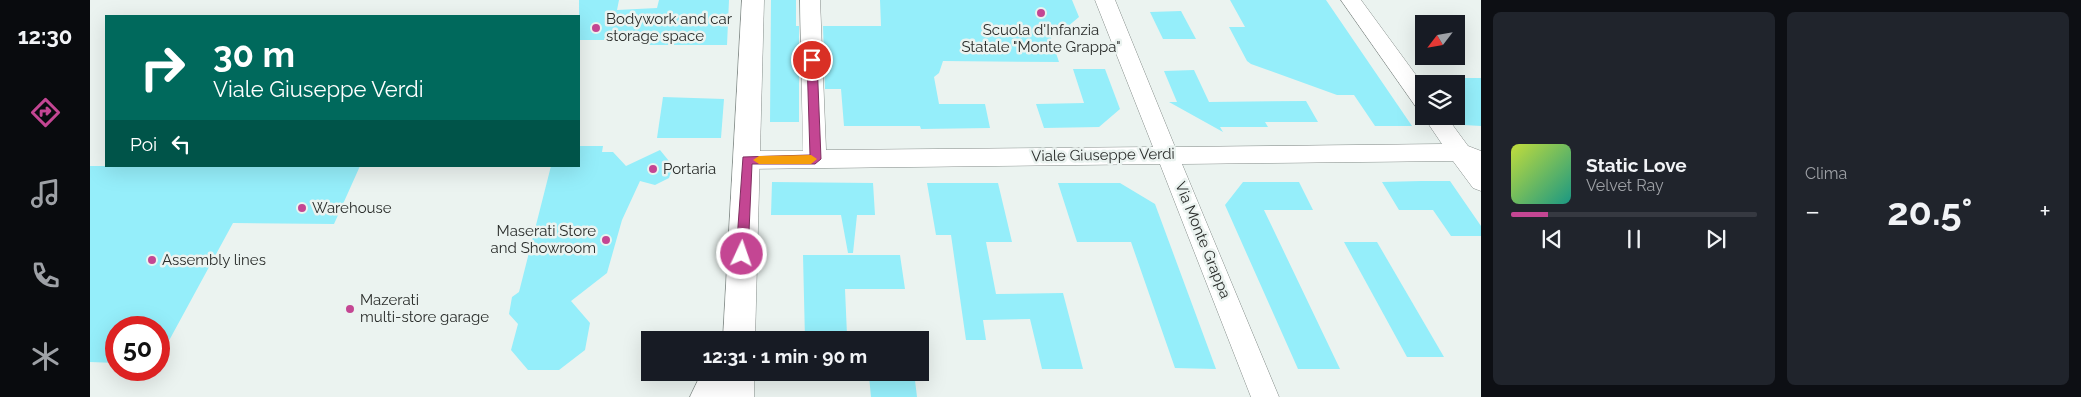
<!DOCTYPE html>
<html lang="it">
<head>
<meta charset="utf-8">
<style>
	body { margin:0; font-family:Raleway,sans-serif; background:#20242c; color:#f1f3f6; height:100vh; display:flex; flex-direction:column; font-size:19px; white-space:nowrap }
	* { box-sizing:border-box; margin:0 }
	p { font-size:16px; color:#9ea1a6 }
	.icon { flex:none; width:28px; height:28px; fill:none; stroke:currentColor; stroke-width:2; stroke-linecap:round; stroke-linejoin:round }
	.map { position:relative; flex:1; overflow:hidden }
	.drawer { display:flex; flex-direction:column; gap:12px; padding:12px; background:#0d0f14; width:600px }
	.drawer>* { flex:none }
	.banner { position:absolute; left:15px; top:15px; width:475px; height:152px; border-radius:0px; box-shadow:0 5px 20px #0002; background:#00695c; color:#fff; overflow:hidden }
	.needle { width:32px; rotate:239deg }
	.tools { position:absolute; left:1325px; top:15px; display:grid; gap:10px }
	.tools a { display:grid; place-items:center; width:50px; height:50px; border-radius:0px; background:#171b24; box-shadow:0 5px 20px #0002; font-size:25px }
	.speed { position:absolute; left:15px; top:316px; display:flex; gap:10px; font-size:25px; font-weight:700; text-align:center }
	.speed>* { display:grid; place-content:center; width:65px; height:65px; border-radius:50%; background:#171b24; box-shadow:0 5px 20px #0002; line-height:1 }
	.speed .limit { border:8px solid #d22; background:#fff; color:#111 }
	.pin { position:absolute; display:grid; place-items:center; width:42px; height:42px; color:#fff; margin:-21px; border:2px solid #fff; border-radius:50%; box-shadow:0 1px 5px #0007 }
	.me { position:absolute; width:55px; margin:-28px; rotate:3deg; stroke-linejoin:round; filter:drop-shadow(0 0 4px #0008) }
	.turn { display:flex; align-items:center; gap:18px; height:105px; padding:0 25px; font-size:22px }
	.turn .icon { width:65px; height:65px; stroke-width:2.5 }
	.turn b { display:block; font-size:35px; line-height:42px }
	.then { display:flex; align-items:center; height:48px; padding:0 25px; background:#0003; gap:10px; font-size:19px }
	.big { font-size:38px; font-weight:700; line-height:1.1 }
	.drawer .widget { flex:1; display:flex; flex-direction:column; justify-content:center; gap:8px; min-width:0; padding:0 18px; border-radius:8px; background:#20242c }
	.song { display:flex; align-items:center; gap:15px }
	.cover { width:60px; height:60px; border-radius:8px; background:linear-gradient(135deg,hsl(70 70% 55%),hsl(170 70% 35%)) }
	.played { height:5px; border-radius:2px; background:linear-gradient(90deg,#c44693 15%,#363941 15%) }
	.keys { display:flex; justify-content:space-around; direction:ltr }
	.heat { display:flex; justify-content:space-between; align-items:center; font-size:28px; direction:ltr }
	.drawer .tiles { flex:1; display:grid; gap:12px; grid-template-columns:repeat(2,1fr) }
	.trip { position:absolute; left:551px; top:331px; width:288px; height:50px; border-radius:0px; background:#171b24; box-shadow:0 5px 20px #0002; font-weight:700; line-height:50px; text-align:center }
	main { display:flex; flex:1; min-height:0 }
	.tab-bar { display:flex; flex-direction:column; width:90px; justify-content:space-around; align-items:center; background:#090b0e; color:#9ea1a6 }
	.tab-bar .icon { width:35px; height:35px }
	.tab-bar .current { color:#c44693 }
	.tab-bar b { font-size:22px; color:#f1f3f6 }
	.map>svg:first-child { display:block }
	.building { fill:#95eefa }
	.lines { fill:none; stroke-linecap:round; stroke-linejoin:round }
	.minor-casing { stroke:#858d8a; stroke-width:1 }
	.secondary-casing { stroke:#858d8a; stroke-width:1 }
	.minor { fill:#fff; fill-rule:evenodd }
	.secondary { fill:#fff; fill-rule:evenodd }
	.route { fill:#c44693; stroke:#7f2e60 }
	.slow { fill:#f59e0b }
	.poi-dot { fill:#c44693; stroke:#ebf3f0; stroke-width:2 }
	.labels { text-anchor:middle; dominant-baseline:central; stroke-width:5; stroke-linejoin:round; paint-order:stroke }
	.poi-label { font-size:15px; fill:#2b2e2c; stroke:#ebf3f0; text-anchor:start }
	.street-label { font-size:15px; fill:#2b2e2c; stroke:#ebf3f0 }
</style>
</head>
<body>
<main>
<nav class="tab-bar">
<b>12:30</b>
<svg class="icon current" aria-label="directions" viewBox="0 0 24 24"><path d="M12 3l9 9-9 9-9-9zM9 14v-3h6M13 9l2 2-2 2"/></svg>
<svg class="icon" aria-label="music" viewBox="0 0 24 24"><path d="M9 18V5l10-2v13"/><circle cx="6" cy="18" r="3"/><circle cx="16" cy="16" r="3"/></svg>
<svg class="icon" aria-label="phone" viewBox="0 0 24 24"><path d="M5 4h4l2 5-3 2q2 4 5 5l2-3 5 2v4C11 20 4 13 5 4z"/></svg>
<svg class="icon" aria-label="climate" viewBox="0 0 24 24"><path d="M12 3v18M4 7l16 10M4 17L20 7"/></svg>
</nav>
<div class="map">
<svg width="1391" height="397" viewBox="0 0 1391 397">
	<rect width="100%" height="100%" fill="#ebf3f0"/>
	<!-- building -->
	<g class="building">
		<path d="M489 0H529L527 10 567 8 569 0H639L637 45H555L556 40H489Z"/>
		<path d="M681 0H706V26H709V122H680Z"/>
		<path d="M790 0H982L989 17 977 27 959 32 969 62 853 61 849 73 844 77 849 104H895L900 128 831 129 830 126H754L751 89H735L733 26H791Z"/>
		<path d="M1140 0H1236L1322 126H1285L1264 95H1247L1161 64 1157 61 1139 27H1155Z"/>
		<path d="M1091 11 1106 39H1073L1060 12Z"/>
		<path d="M983 69H1015L1030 109 1009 127 954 128 946 104 994 103Z"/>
		<path d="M1104 70 1119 102 1216 101 1228 122H1175L1178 127H1130L1133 132 1079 102H1087L1074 71Z"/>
		<path d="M1366 78H1391V126L1374 125 1366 114Z"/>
		<path d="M573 97 634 99 631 138H567Z"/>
		<path d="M489 146H513L512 152H523L536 166 570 150 583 166 579 178 565 185 550 181 532 220 517 273 481 301 500 323 495 350 469 370H438L421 350 428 324 419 314 422 297 429 292 461 166H489Z"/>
		<path d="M0 166H270L244 224 143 223 69 359V328H26V363L0 362Z"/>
		<path d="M1331 181H1360L1391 226V236H1361L1343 210H1309L1292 182Z"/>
		<path d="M682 182 783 183 785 215H767L763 253H758L751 215H681Z"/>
		<path d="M1153 182H1209L1223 210H1174L1250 369H1208L1135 205Z"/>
		<path d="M837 183H908L922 242H896L906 294 973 293 993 369H952L940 319 893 320 896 340H876L861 235H846Z"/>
		<path d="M968 183H1030L1065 204 1126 369 1085 368 1041 242H987Z"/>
		<path d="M1254 242H1287L1354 357H1317Z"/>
		<path d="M713 255H810L815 289H755L757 335H820V340H715Z"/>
		<path d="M716 372H824L827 397H781L779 376H716Z"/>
	</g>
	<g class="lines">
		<defs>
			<g id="minor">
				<path d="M710 0H730L736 150 1063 147 1005 0H1025L1085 147 1352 144 1333 116H1356L1378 146 1391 151V191L1383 188 1363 161 1092 164 1189 397H1161L1070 164 657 169 649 166 646 160 649 154 657 151H713Z"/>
				<path d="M1251 0H1271L1334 86V110L1326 107Z"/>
			</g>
			<g id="secondary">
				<path d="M652 0H674L665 340H633Z"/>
				<path d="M612 372H664V397H600Z"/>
			</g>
		</defs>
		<!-- minor casing -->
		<use href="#minor" class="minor-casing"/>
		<!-- secondary casing -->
		<use href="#secondary" class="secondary-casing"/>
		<!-- minor -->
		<use href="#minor" class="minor"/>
		<!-- secondary -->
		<use href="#secondary" class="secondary"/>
	</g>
	<!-- route -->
	<path class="route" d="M722 56 727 60 731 159 725 164H662L658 254 657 257H648L646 254 653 157 720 155 717 60Z"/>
	<!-- slow -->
	<path class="slow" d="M721 155 727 159 721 164H669L663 160 669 156Z"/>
	<!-- markers -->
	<g class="poi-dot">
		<circle cx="951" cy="13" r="5"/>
		<circle cx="506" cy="28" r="5"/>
		<circle cx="563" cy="169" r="5"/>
		<circle cx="212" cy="208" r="5"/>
		<circle cx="516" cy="240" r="5"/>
		<circle cx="62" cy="260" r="5"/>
		<circle cx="260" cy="309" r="5"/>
	</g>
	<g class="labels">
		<!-- poi labels -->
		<g class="poi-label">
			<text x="516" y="19">Bodywork and car<tspan x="516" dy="17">storage space</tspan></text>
			<text x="951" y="30" text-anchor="middle">Scuola d'Infanzia<tspan x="951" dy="17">Statale "Monte Grappa"</tspan></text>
			<text x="573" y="169">Portaria</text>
			<text x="222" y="208">Warehouse</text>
			<text x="506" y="231" text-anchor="end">Maserati Store<tspan x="506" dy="17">and Showroom</tspan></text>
			<text x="72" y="260">Assembly lines</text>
			<text x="270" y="300">Mazerati<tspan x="270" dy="17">multi-store garage</tspan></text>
		</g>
		<!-- street labels -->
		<g class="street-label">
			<text transform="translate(1013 155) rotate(-1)">Viale Giuseppe Verdi</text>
			<text transform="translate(1113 240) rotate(68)">Via Monte Grappa</text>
		</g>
	</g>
</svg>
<div class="tools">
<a><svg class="needle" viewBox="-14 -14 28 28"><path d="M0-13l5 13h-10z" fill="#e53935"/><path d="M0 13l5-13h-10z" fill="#9ea1a6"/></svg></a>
<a><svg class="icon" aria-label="layers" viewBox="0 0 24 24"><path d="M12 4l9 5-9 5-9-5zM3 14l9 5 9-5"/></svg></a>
</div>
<div class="speed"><div class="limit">50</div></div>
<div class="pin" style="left:722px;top:60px;background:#d93025"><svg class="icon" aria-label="arrive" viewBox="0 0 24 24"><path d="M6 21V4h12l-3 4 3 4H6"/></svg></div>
<svg class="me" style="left:652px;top:254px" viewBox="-20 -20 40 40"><circle r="17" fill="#c44693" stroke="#fff" stroke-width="3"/><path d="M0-11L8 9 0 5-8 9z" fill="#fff"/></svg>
<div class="trip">12:31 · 1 min · 90 m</div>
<div class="banner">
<div class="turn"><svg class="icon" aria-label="right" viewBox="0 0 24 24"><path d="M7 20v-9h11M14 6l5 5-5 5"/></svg><div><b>30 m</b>Viale Giuseppe Verdi</div></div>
<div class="then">Poi<svg class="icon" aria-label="left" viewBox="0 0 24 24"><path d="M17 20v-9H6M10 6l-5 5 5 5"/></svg></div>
</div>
</div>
<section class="drawer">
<div class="tiles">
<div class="widget">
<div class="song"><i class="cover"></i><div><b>Static Love</b><p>Velvet Ray</p></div></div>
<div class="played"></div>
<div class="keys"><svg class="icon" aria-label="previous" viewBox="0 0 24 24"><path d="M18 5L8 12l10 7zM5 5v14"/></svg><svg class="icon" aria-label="pause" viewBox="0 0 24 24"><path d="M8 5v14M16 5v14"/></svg><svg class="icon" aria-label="next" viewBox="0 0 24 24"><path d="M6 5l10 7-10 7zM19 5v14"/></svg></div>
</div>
<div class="widget"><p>Clima</p>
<div class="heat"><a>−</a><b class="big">20.5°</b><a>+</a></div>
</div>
</div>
</section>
</main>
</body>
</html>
